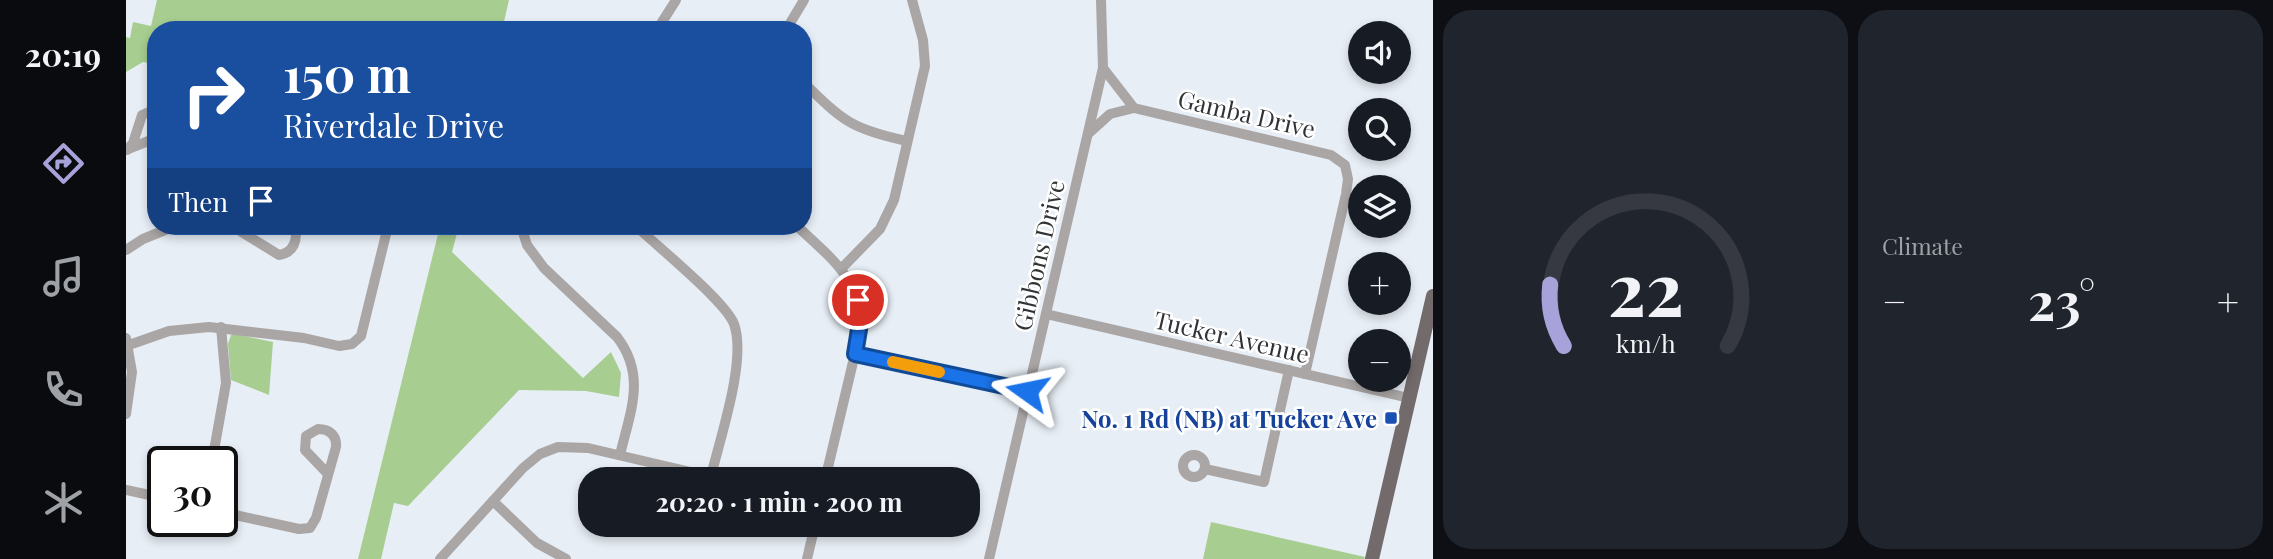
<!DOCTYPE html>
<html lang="en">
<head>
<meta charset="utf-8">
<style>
	body { margin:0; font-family:"Playfair Display",serif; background:#20242c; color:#f1f3f6; height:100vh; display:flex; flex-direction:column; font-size:26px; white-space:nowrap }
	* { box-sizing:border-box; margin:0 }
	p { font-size:23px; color:#9ea1a6 }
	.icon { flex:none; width:38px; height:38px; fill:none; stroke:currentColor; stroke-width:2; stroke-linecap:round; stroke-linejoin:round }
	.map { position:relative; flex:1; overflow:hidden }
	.drawer { display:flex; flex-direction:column; gap:10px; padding:10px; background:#0d0f14; width:840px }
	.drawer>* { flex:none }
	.hud { position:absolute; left:21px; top:21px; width:665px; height:214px; border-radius:28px; box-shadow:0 4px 10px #0003; background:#1a4fa0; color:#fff; overflow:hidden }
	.controls { position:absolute; left:1222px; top:21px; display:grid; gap:14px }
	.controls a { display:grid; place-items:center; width:63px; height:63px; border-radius:50%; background:#171b24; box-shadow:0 4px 10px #0003; font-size:35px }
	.speed { position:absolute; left:21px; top:446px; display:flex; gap:14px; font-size:35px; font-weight:700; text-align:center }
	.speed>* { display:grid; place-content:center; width:91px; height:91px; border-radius:50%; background:#171b24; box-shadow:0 4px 10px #0003; line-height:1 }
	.speed .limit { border:4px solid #111; border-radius:10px; background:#fff; color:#111 }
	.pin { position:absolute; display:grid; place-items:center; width:60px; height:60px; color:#fff; margin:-30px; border:4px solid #fff; border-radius:50%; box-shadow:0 2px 7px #0007 }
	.me { position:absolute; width:77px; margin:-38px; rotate:282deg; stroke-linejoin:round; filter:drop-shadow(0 0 5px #0008) }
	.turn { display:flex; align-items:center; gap:24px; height:147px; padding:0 21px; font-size:32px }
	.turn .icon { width:91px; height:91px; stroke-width:2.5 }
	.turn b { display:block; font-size:49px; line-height:60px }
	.then { display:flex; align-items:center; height:66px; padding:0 21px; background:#0003; gap:14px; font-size:26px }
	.big { font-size:52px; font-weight:700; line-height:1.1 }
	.drawer .widget { flex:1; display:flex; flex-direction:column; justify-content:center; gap:10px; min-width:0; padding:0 24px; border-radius:28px; background:#20242c }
	.drawer .dial { align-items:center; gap:0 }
	.dial svg { height:182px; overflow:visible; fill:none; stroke:#363941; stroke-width:7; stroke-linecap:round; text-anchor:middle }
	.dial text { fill:#f1f3f6; stroke:none }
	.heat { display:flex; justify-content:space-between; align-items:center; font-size:38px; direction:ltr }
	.drawer .tiles { flex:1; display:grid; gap:10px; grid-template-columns:repeat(2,1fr) }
	.trip { position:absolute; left:452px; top:467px; width:402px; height:70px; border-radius:28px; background:#171b24; box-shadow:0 4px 10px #0003; font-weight:700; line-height:70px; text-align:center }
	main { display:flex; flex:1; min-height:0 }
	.dock { display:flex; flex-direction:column; width:126px; justify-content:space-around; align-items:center; background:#090b0e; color:#9ea1a6 }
	.dock .icon { width:49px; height:49px }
	.dock .on { color:#a7a2da }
	.dock b { font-size:32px; color:#f1f3f6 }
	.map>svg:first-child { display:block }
	.green { fill:#a7cd90 }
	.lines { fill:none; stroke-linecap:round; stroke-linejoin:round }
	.minor { stroke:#aaa6a6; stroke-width:10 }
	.major { stroke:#736b6b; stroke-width:14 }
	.route-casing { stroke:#114b97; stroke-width:18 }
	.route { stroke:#1a73e8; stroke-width:12 }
	.slow { stroke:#f59e0b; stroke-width:12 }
	.transit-dot { fill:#1a4fb4; stroke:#fff; stroke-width:2.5 }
	.labels { text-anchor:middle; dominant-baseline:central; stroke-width:5; stroke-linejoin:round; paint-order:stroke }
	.street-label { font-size:24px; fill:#303335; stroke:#fff }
	.transit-label { font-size:24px; font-weight:bold; fill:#164399; stroke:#fff; text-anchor:end }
</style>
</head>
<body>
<main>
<nav class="dock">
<b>20:19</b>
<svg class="icon on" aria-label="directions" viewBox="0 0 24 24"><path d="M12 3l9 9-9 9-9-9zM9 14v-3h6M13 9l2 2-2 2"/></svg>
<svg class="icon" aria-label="music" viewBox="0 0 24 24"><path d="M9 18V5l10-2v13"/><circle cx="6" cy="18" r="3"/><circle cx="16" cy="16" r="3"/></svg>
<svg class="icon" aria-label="phone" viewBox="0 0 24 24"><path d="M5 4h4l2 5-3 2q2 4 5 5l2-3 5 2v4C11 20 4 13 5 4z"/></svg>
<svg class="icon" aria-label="climate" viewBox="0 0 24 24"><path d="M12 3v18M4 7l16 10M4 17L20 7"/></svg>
</nav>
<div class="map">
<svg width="1307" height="559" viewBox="0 0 1307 559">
	<rect width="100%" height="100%" fill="#e7eef5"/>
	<!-- green -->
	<g class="green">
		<path d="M31 0H383L376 30H30V64L17 62 0 72V37L4 38 7 22 25 26Z"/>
		<path d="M314 226H333L326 252 457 378 485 352 495 373 493 397 460 391 393 390 282 506 268 503 255 559H232Z"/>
		<path d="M109 334 147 342 143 395 105 380 102 344 105 335Z"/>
		<path d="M1085 522 1239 557 1238 559H1077Z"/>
	</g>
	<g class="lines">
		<!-- minor -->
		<g class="minor">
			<path d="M531 30 550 0"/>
			<path d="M660 30 678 0"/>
			<path d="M977 68 1008 108 1205 155 1219 165 1222 179 1220 194 1179 374"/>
			<path d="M677 82C717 121 725 129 781 141"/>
			<path d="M963 133 984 114 1008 108"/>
			<path d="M2 149 30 138"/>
			<path d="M1 150 7 143 16 115 30 109"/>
			<path d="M106 226 153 255C165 253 170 245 170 233L162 226"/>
			<path d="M395 226 401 245 418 268 491 337C521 376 504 412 494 455"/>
			<path d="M510 226C531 246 599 301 608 324 621 360 594 438 585 476"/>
			<path d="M671 226C709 262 740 282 732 341L699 480"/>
			<path d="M0 250 17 239 49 226"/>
			<path d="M715 269 754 229 768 200 799 66 797 40 786 0"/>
			<path d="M920 314 1283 398"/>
			<path d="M0 338 6 372 0 414"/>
			<path d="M3 345 43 331 83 327 178 338 213 346 226 344 235 336 262 226"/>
			<path d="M729 354 901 391"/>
			<circle cx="1068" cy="466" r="11"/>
			<path d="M86 462 100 383 95 327"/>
			<path d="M1079 469 1138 482 1163 370"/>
			<path d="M0 490 37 498"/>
			<path d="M367 501 411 543 440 559"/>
			<path d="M96 512 173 529 184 528 190 518 210 447C211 436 204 429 192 429L180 436 179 450 201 473"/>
			<path d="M314 559 397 468 414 454 432 447 462 448 599 480"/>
			<path d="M681 559 689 525"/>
			<path d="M863 559 977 68 975 0"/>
		</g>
		<!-- major -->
		<path class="major" d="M1246 559 1307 296"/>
	</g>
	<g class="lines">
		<defs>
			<path id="route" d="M732 300 735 317 729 354 901 391"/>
		</defs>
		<!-- route casing -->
		<use href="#route" class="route-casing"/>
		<!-- route -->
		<use href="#route" class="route"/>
		<!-- slow -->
		<path class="slow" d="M767 362 813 372"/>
	</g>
	<!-- markers -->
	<rect class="transit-dot" x="1258" y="411" width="14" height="14" rx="3.5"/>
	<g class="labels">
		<!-- street labels -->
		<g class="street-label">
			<text transform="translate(1121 113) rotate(13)">Gamba Drive</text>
			<text transform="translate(912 255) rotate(-77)">Gibbons Drive</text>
			<text transform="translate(1106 336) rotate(13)">Tucker Avenue</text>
		</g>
		<!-- transit labels -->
		<g class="transit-label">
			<text x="1251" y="418">No. 1 Rd (NB) at Tucker Ave</text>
		</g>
	</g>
</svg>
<div class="controls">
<a><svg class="icon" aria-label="sound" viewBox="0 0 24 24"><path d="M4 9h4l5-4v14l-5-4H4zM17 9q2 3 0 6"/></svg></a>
<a><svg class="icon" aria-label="search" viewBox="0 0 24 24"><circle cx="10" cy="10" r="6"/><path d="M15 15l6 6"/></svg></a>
<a><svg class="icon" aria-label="layers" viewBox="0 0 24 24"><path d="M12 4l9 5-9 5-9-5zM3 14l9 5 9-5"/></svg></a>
<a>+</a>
<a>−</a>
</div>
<div class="speed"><div class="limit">30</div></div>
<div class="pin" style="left:732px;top:300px;background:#d93025"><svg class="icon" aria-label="arrive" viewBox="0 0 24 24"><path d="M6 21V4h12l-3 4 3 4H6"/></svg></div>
<svg class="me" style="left:901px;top:391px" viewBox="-20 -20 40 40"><path d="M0-17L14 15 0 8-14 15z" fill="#1a73e8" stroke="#fff" stroke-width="4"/></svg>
<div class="trip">20:20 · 1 min · 200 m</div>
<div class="hud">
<div class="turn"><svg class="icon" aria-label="right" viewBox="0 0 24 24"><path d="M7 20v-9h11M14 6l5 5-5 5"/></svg><div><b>150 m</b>Riverdale Drive</div></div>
<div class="then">Then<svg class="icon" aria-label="arrive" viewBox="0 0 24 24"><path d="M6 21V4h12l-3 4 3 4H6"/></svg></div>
</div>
</div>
<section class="drawer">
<div class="tiles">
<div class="widget dial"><svg viewBox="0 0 100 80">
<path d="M14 69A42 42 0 1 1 86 69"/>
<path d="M14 69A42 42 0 0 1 8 42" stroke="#a7a2da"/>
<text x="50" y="56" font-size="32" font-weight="700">22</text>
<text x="50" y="72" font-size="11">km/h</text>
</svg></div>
<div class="widget"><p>Climate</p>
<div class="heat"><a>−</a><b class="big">23°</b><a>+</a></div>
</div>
</div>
</section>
</main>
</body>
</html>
